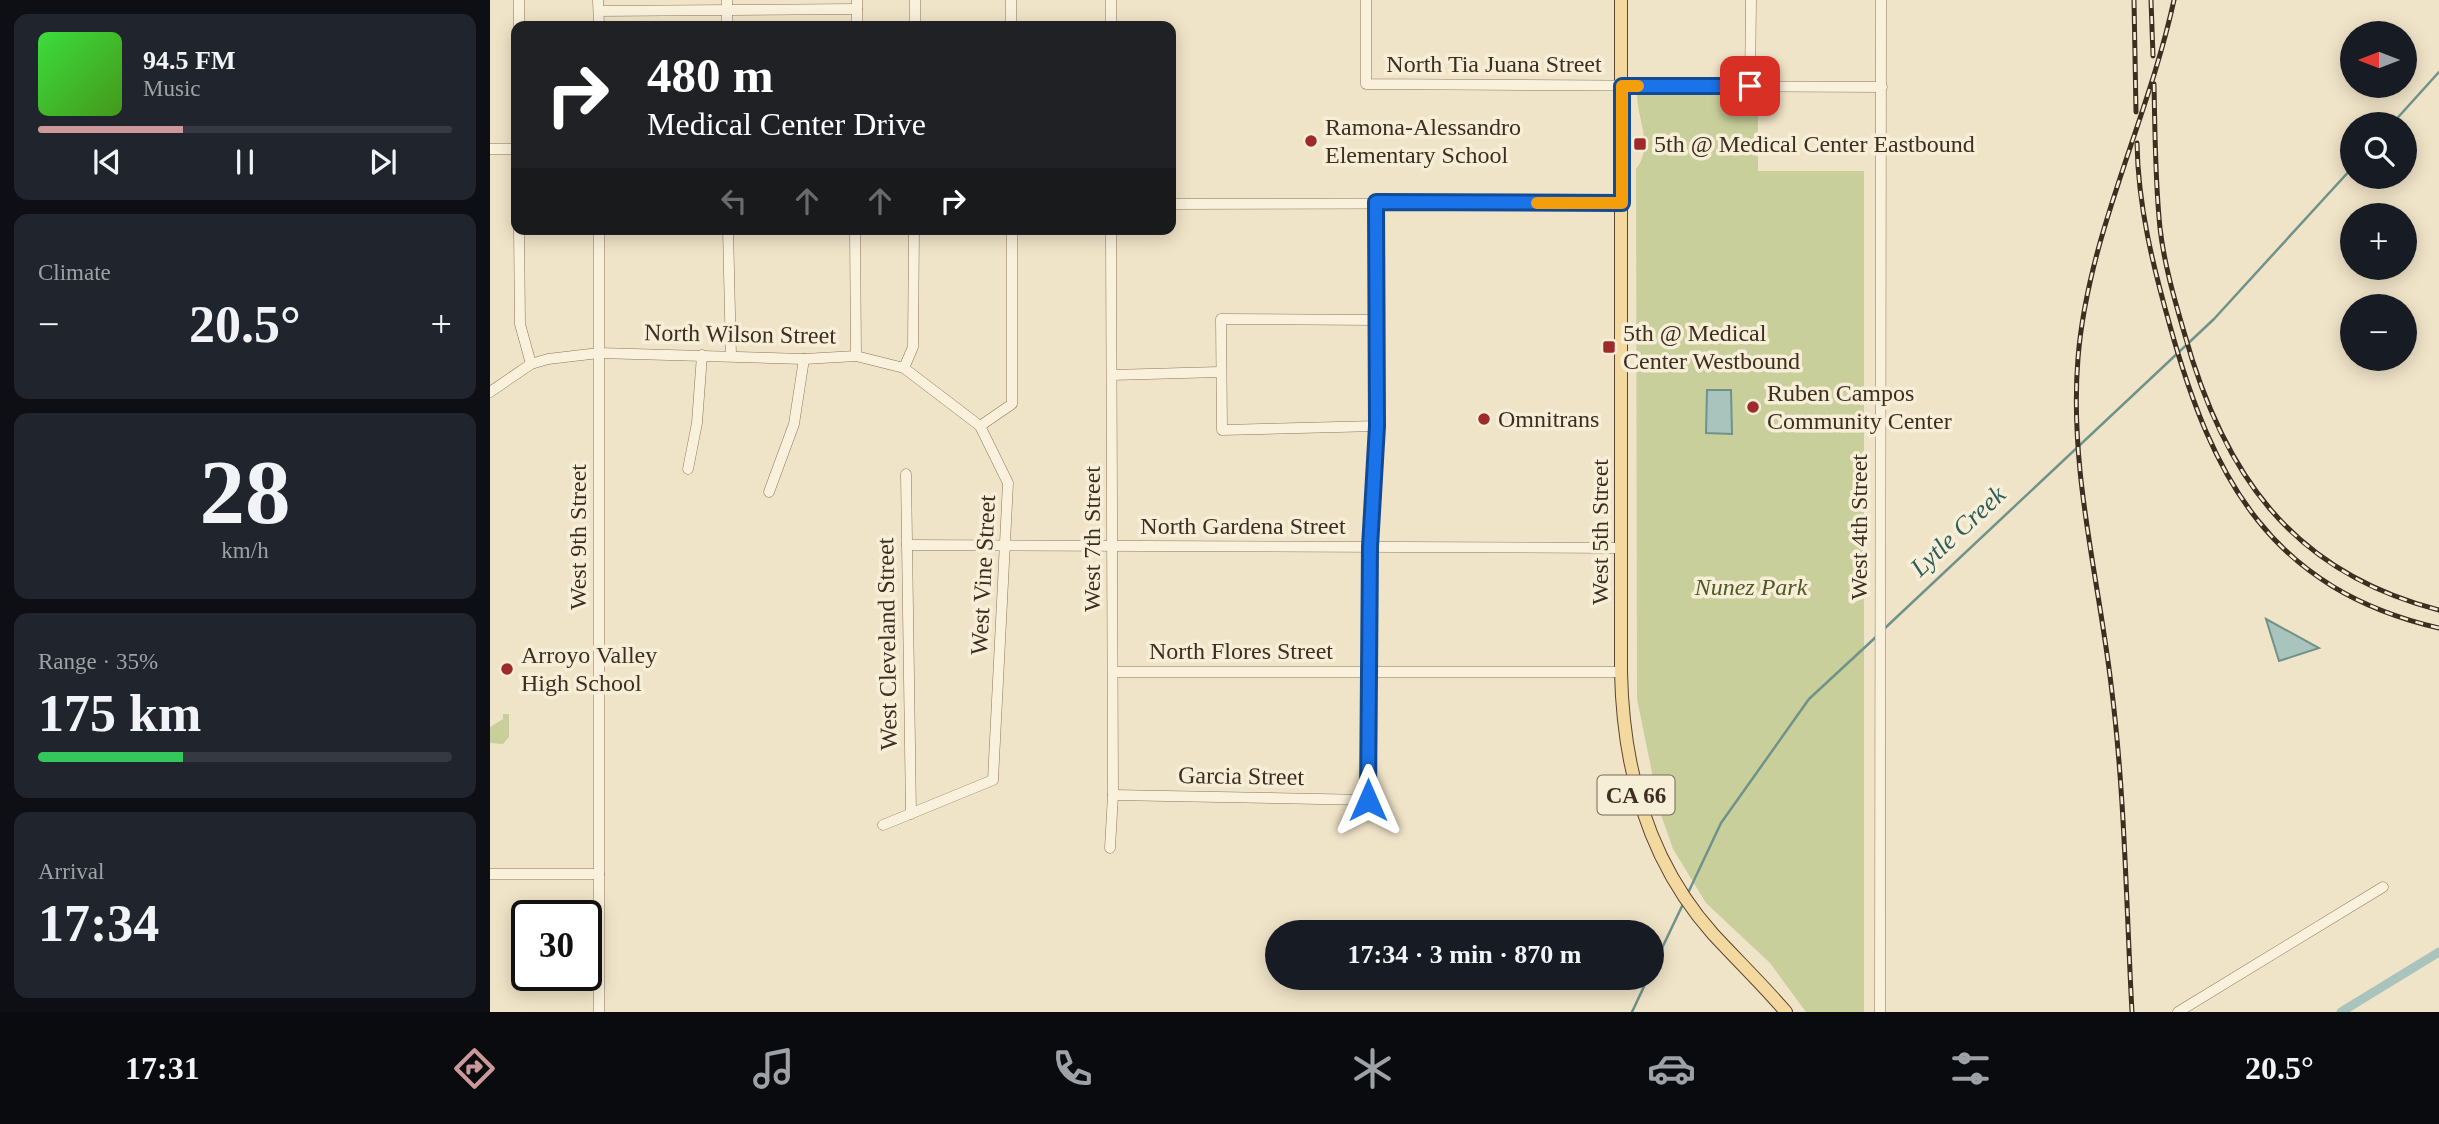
<!DOCTYPE html>
<html lang="en">
<head>
<meta charset="utf-8">
<style>
	body { margin:0; font-family:Georgia,serif; background:#20242c; color:#f1f3f6; height:100vh; display:flex; flex-direction:column; font-size:26px; white-space:nowrap }
	* { box-sizing:border-box; margin:0 }
	p { font-size:23px; color:#9ea1a6 }
	.icon { flex:none; width:38px; height:38px; fill:none; stroke:currentColor; stroke-width:2; stroke-linecap:round; stroke-linejoin:round }
	.map { position:relative; flex:1; overflow:hidden }
	.details { display:flex; flex-direction:column; gap:14px; padding:14px; background:#0d0f14; width:490px }
	.details>* { flex:none }
	.top-card { position:absolute; left:21px; top:21px; width:665px; height:214px; border-radius:14px; box-shadow:0 4px 18px #0003; background:#202124; color:#fff; overflow:hidden }
	.needle { width:46px; rotate:270deg }
	.buttons { position:absolute; left:1850px; top:21px; display:grid; gap:14px }
	.buttons a { display:grid; place-items:center; width:77px; height:77px; border-radius:50%; background:#171b24; box-shadow:0 4px 18px #0003; font-size:35px }
	.speed { position:absolute; left:21px; top:900px; display:flex; gap:14px; font-size:35px; font-weight:700; text-align:center }
	.speed>* { display:grid; place-content:center; width:91px; height:91px; border-radius:50%; background:#171b24; box-shadow:0 4px 18px #0003; line-height:1 }
	.speed .limit { border:4px solid #111; border-radius:10px; background:#fff; color:#111 }
	.pin { position:absolute; display:grid; place-items:center; width:60px; height:60px; color:#fff; margin:-30px; border-radius:14px; box-shadow:0 4px 10px #0006 }
	.me { position:absolute; width:77px; margin:-38px; rotate:0deg; stroke-linejoin:round; filter:drop-shadow(0 0 5px #0008) }
	.turn { display:flex; align-items:center; gap:24px; height:147px; padding:0 21px; font-size:32px }
	.turn .icon { width:91px; height:91px; stroke-width:2.5 }
	.turn b { display:block; font-size:49px; line-height:60px }
	.lanes { display:flex; align-items:center; height:66px; padding:0 21px; background:#0003; justify-content:center; gap:35px; direction:ltr }
	.lanes .off { opacity:.35 }
	.big { font-size:52px; font-weight:700; line-height:1.1 }
	.details .tile { flex:1; display:flex; flex-direction:column; justify-content:center; gap:10px; min-width:0; padding:0 24px; border-radius:14px; background:#20242c }
	.details .dial { align-items:center; gap:0 }
	.dial b { font-size:91px; line-height:1 }
	.song { display:flex; align-items:center; gap:21px }
	.cover { width:84px; height:84px; border-radius:10px; background:linear-gradient(135deg,hsl(120 70% 55%),hsl(100 70% 35%)) }
	.played { height:7px; border-radius:4px; background:linear-gradient(90deg,#cc999b 35%,#363941 35%) }
	.keys { display:flex; justify-content:space-around; direction:ltr }
	.heat { display:flex; justify-content:space-between; align-items:center; font-size:38px; direction:ltr }
	.charge { height:10px; border-radius:5px; background:linear-gradient(90deg,#34c759 35%,#363941 0) }
	.trip { position:absolute; left:775px; top:920px; width:399px; height:70px; border-radius:35px; background:#171b24; box-shadow:0 4px 18px #0003; font-weight:700; line-height:70px; text-align:center }
	.tab-bar { display:flex; height:112px; justify-content:space-around; align-items:center; background:#090b0e; color:#9ea1a6 }
	.tab-bar .icon { width:49px; height:49px }
	.tab-bar .on { color:#cc999b }
	.tab-bar b { font-size:32px; color:#f1f3f6 }
	main { display:flex; flex:1; min-height:0 }
	.map>svg:first-child { display:block }
	.green { fill:#c9cf9b }
	.water { fill:#a9c4bc; stroke:#6f938a; stroke-width:2 }
	.lines { fill:none; stroke-linecap:round; stroke-linejoin:round }
	.stream { stroke:#6f938a; stroke-width:2.5 }
	.canal { stroke:#a9c4bc; stroke-width:9 }
	.minor-casing { stroke:#8d765c; stroke-width:11 }
	.major-casing { stroke:#5b4430; stroke-width:14 }
	.minor { stroke:#faf1dc; stroke-width:10 }
	.major { stroke:#f3d9a0; stroke-width:12 }
	.rail-casing { stroke:#3d2e20; stroke-width:5 }
	.rail { stroke:#f7eed8; stroke-width:2.5; stroke-dasharray:8; stroke-linecap:butt }
	.route-casing { stroke:#114b97; stroke-width:18 }
	.route { stroke:#1a73e8; stroke-width:12 }
	.slow { stroke:#f59e0b; stroke-width:12 }
	.poi-dot { fill:#9e2a2b; stroke:#f7eed8; stroke-width:2.5 }
	.labels { text-anchor:middle; dominant-baseline:central; stroke-width:7; stroke-linejoin:round; paint-order:stroke }
	.shield { fill:#f7eed8; stroke:#756857; stroke-width:2 }
	.shield-label { font-size:23px; font-weight:bold; fill:#3d2e20 }
	.street-label { font-size:24px; fill:#3d2e20; stroke:#f7eed8 }
	.poi-label { font-size:24px; fill:#3d2e20; stroke:#f7eed8; text-anchor:start }
	.park-label { font-size:24px; font-style:italic; fill:#4d5a26; stroke:#f7eed8 }
	.water-label { font-size:26px; font-style:italic; fill:#2f5d5a; stroke:#f7eed8 }
</style>
</head>
<body>
<main>
<section class="details">
<div class="tile">
<div class="song"><i class="cover"></i><div><b>94.5 FM</b><p>Music</p></div></div>
<div class="played"></div>
<div class="keys"><svg class="icon" aria-label="previous" viewBox="0 0 24 24"><path d="M18 5L8 12l10 7zM5 5v14"/></svg><svg class="icon" aria-label="pause" viewBox="0 0 24 24"><path d="M8 5v14M16 5v14"/></svg><svg class="icon" aria-label="next" viewBox="0 0 24 24"><path d="M6 5l10 7-10 7zM19 5v14"/></svg></div>
</div>
<div class="tile"><p>Climate</p>
<div class="heat"><a>−</a><b class="big">20.5°</b><a>+</a></div>
</div>
<div class="tile dial"><b>28</b><p>km/h</p></div>
<div class="tile"><p>Range · 35%</p><b class="big">175 km</b><div class="charge"></div></div>
<div class="tile"><p>Arrival</p><b class="big">17:34</b></div>
</section>
<div class="map">
<svg width="1949" height="1012" viewBox="0 0 1949 1012">
	<rect width="100%" height="100%" fill="#f0e4c8"/>
	<!-- green -->
	<g class="green">
		<path d="M1268 92V171H1374V1012H1316L1280 963 1216 903 1183 849 1170 812 1147 699 1146 169C1164 146 1147 119 1147 94Z"/>
		<path d="M13 714H19V737L13 744 0 743V727L13 719Z"/>
	</g>
	<!-- water -->
	<g class="water">
		<path d="M1217 390H1241L1242 434 1216 433Z"/>
		<path d="M1776 619 1829 648 1789 661Z"/>
	</g>
	<g class="lines">
		<!-- stream -->
		<g class="stream">
			<path d="M1902 124 1949 72"/>
			<path d="M1394 629 1724 319 1862 168"/>
			<path d="M1198 893 1231 823 1319 699 1387 636"/>
			<path d="M1162 969 1194 902"/>
			<path d="M1142 1012 1158 978"/>
		</g>
		<!-- canal -->
		<path class="canal" d="M1851 1012 1949 952"/>
		<defs>
			<g id="minor">
				<path d="M108 0 109 26"/>
				<path d="M425 0V26"/>
				<path d="M521 0V26"/>
				<path d="M621 0V26"/>
				<path d="M876 0V84L1392 87"/>
				<path d="M109 11 367 9"/>
				<path d="M29 26V0"/>
				<path d="M237 26V0"/>
				<path d="M367 26V0"/>
				<path d="M1260 86 1261 0"/>
				<path d="M0 149H26"/>
				<path d="M681 204 1132 203"/>
				<path d="M29 229 30 324 41 364"/>
				<path d="M238 229 241 356"/>
				<path d="M365 229 366 356"/>
				<path d="M886 320 731 319 732 430 887 426"/>
				<path d="M414 368 423 347 424 229"/>
				<path d="M622 375 729 372"/>
				<path d="M0 392 41 364 58 359 109 353 314 359 366 356 414 368 490 426 518 483 503 780 393 825"/>
				<path d="M490 426 522 404V229"/>
				<path d="M198 469 207 423 212 355"/>
				<path d="M416 474 421 814"/>
				<path d="M279 492 304 424 314 359"/>
				<path d="M417 545 1132 548"/>
				<path d="M623 672H1131"/>
				<path d="M623 795 878 800 880 547 887 426 886 202"/>
				<path d="M620 848 623 795 621 229"/>
				<path d="M0 874H109"/>
				<path d="M109 1012V229"/>
				<path d="M1390 1012 1391 0"/>
				<path d="M1688 1012 1893 887"/>
			</g>
			<path id="major" d="M1131 0V672C1133 769 1157 860 1223 934 1247 960 1273 985 1296 1012"/>
		</defs>
		<!-- minor casing -->
		<use href="#minor" class="minor-casing"/>
		<!-- major casing -->
		<use href="#major" class="major-casing"/>
		<!-- minor -->
		<use href="#minor" class="minor"/>
		<!-- major -->
		<use href="#major" class="major"/>
		<defs>
			<g id="rail">
				<path d="M1644 0 1646 112"/>
				<path d="M1661 0 1663 56"/>
				<path d="M1664 84C1665 132 1665 180 1670 228 1674 263 1684 298 1694 332 1733 473 1801 572 1949 610"/>
				<path d="M1647 143C1648 206 1663 266 1680 326 1723 480 1781 589 1949 628"/>
				<path d="M1642 1012C1636 903 1635 793 1621 684 1608 575 1579 468 1588 358 1598 235 1658 120 1684 0"/>
			</g>
		</defs>
		<!-- rail casing -->
		<use href="#rail" class="rail-casing"/>
		<!-- rail -->
		<use href="#rail" class="rail"/>
	</g>
	<g class="lines">
		<defs>
			<path id="route" d="M878 800 880 547 887 426 886 202 1132 203V86H1260"/>
		</defs>
		<!-- route casing -->
		<use href="#route" class="route-casing"/>
		<!-- route -->
		<use href="#route" class="route"/>
		<!-- slow -->
		<path class="slow" d="M1047 203H1132V86H1148"/>
	</g>
	<!-- markers -->
	<g class="poi-dot">
		<circle cx="821" cy="141" r="7"/>
		<rect x="1143" y="137" width="14" height="14" rx="3.5"/>
		<rect x="1112" y="340" width="14" height="14" rx="3.5"/>
		<circle cx="1263" cy="407" r="7"/>
		<circle cx="994" cy="419" r="7"/>
		<circle cx="17" cy="669" r="7"/>
	</g>
	<g class="labels">
		<!-- shield labels -->
		<rect class="shield" x="1107.5" y="775.5" width="77" height="39" rx="5"/>
		<g class="shield-label">
			<text x="1146" y="795">CA 66</text>
		</g>
		<!-- street labels -->
		<g class="street-label">
			<text x="1004" y="64">North Tia Juana Street</text>
			<text transform="translate(250 334) rotate(1)">North Wilson Street</text>
			<text x="753" y="526">North Gardena Street</text>
			<text transform="translate(1369 527) rotate(-90)">West 4th Street</text>
			<text transform="translate(1110 532) rotate(-90)">West 5th Street</text>
			<text transform="translate(88 537) rotate(-90)">West 9th Street</text>
			<text transform="translate(602 539) rotate(-90)">West 7th Street</text>
			<text transform="translate(493 575) rotate(-87)">West Vine Street</text>
			<text transform="translate(397 644) rotate(-91)">West Cleveland Street</text>
			<text x="751" y="651">North Flores Street</text>
			<text transform="translate(751 776) rotate(1)">Garcia Street</text>
		</g>
		<!-- poi labels -->
		<g class="poi-label">
			<text x="835" y="127">Ramona-Alessandro<tspan x="835" dy="28">Elementary School</tspan></text>
			<text x="1164" y="144">5th @ Medical Center Eastbound</text>
			<text x="1133" y="333">5th @ Medical<tspan x="1133" dy="28">Center Westbound</tspan></text>
			<text x="1277" y="393">Ruben Campos<tspan x="1277" dy="28">Community Center</tspan></text>
			<text x="1008" y="419">Omnitrans</text>
			<text x="31" y="655">Arroyo Valley<tspan x="31" dy="28">High School</tspan></text>
		</g>
		<!-- park labels -->
		<g class="park-label">
			<text x="1261" y="587">Nunez Park</text>
		</g>
		<!-- water labels -->
		<g class="water-label">
			<text transform="translate(1468 531) rotate(-43)">Lytle Creek</text>
		</g>
	</g>
</svg>
<div class="buttons">
<a><svg class="needle" viewBox="-14 -14 28 28"><path d="M0-13l5 13h-10z" fill="#e53935"/><path d="M0 13l5-13h-10z" fill="#9ea1a6"/></svg></a>
<a><svg class="icon" aria-label="search" viewBox="0 0 24 24"><circle cx="10" cy="10" r="6"/><path d="M15 15l6 6"/></svg></a>
<a>+</a>
<a>−</a>
</div>
<div class="speed"><div class="limit">30</div></div>
<div class="pin" style="left:1260px;top:86px;background:#d93025"><svg class="icon" aria-label="arrive" viewBox="0 0 24 24"><path d="M6 21V4h12l-3 4 3 4H6"/></svg></div>
<svg class="me" style="left:878px;top:800px" viewBox="-20 -20 40 40"><path d="M0-17L14 15 0 8-14 15z" fill="#1a73e8" stroke="#fff" stroke-width="4"/></svg>
<div class="trip">17:34 · 3 min · 870 m</div>
<div class="top-card">
<div class="turn"><svg class="icon" aria-label="right" viewBox="0 0 24 24"><path d="M7 20v-9h11M14 6l5 5-5 5"/></svg><div><b>480 m</b>Medical Center Drive</div></div>
<div class="lanes"><svg class="icon off" aria-label="left" viewBox="0 0 24 24"><path d="M17 20v-9H6M10 6l-5 5 5 5"/></svg><svg class="icon off" aria-label="ahead" viewBox="0 0 24 24"><path d="M12 20V5M6 11l6-6 6 6"/></svg><svg class="icon off" aria-label="ahead" viewBox="0 0 24 24"><path d="M12 20V5M6 11l6-6 6 6"/></svg><svg class="icon" aria-label="right" viewBox="0 0 24 24"><path d="M7 20v-9h11M14 6l5 5-5 5"/></svg></div>
</div>
</div>
</main>
<nav class="tab-bar">
<b>17:31</b>
<svg class="icon on" aria-label="directions" viewBox="0 0 24 24"><path d="M12 3l9 9-9 9-9-9zM9 14v-3h6M13 9l2 2-2 2"/></svg>
<svg class="icon" aria-label="music" viewBox="0 0 24 24"><path d="M9 18V5l10-2v13"/><circle cx="6" cy="18" r="3"/><circle cx="16" cy="16" r="3"/></svg>
<svg class="icon" aria-label="phone" viewBox="0 0 24 24"><path d="M5 4h4l2 5-3 2q2 4 5 5l2-3 5 2v4C11 20 4 13 5 4z"/></svg>
<svg class="icon" aria-label="climate" viewBox="0 0 24 24"><path d="M12 3v18M4 7l16 10M4 17L20 7"/></svg>
<svg class="icon" aria-label="car" viewBox="0 0 24 24"><path d="M5 17H2v-5l4-1 3-4h7l3 4 3 1v5h-3M9 17h6M6 11h13"/><circle cx="7" cy="17" r="2"/><circle cx="17" cy="17" r="2"/></svg>
<svg class="icon" aria-label="filters" viewBox="0 0 24 24"><path d="M4 7h16M4 17h16"/><circle cx="9" cy="7" r="2"/><circle cx="15" cy="17" r="2"/></svg>
<b>20.5°</b>
</nav>
</body>
</html>
